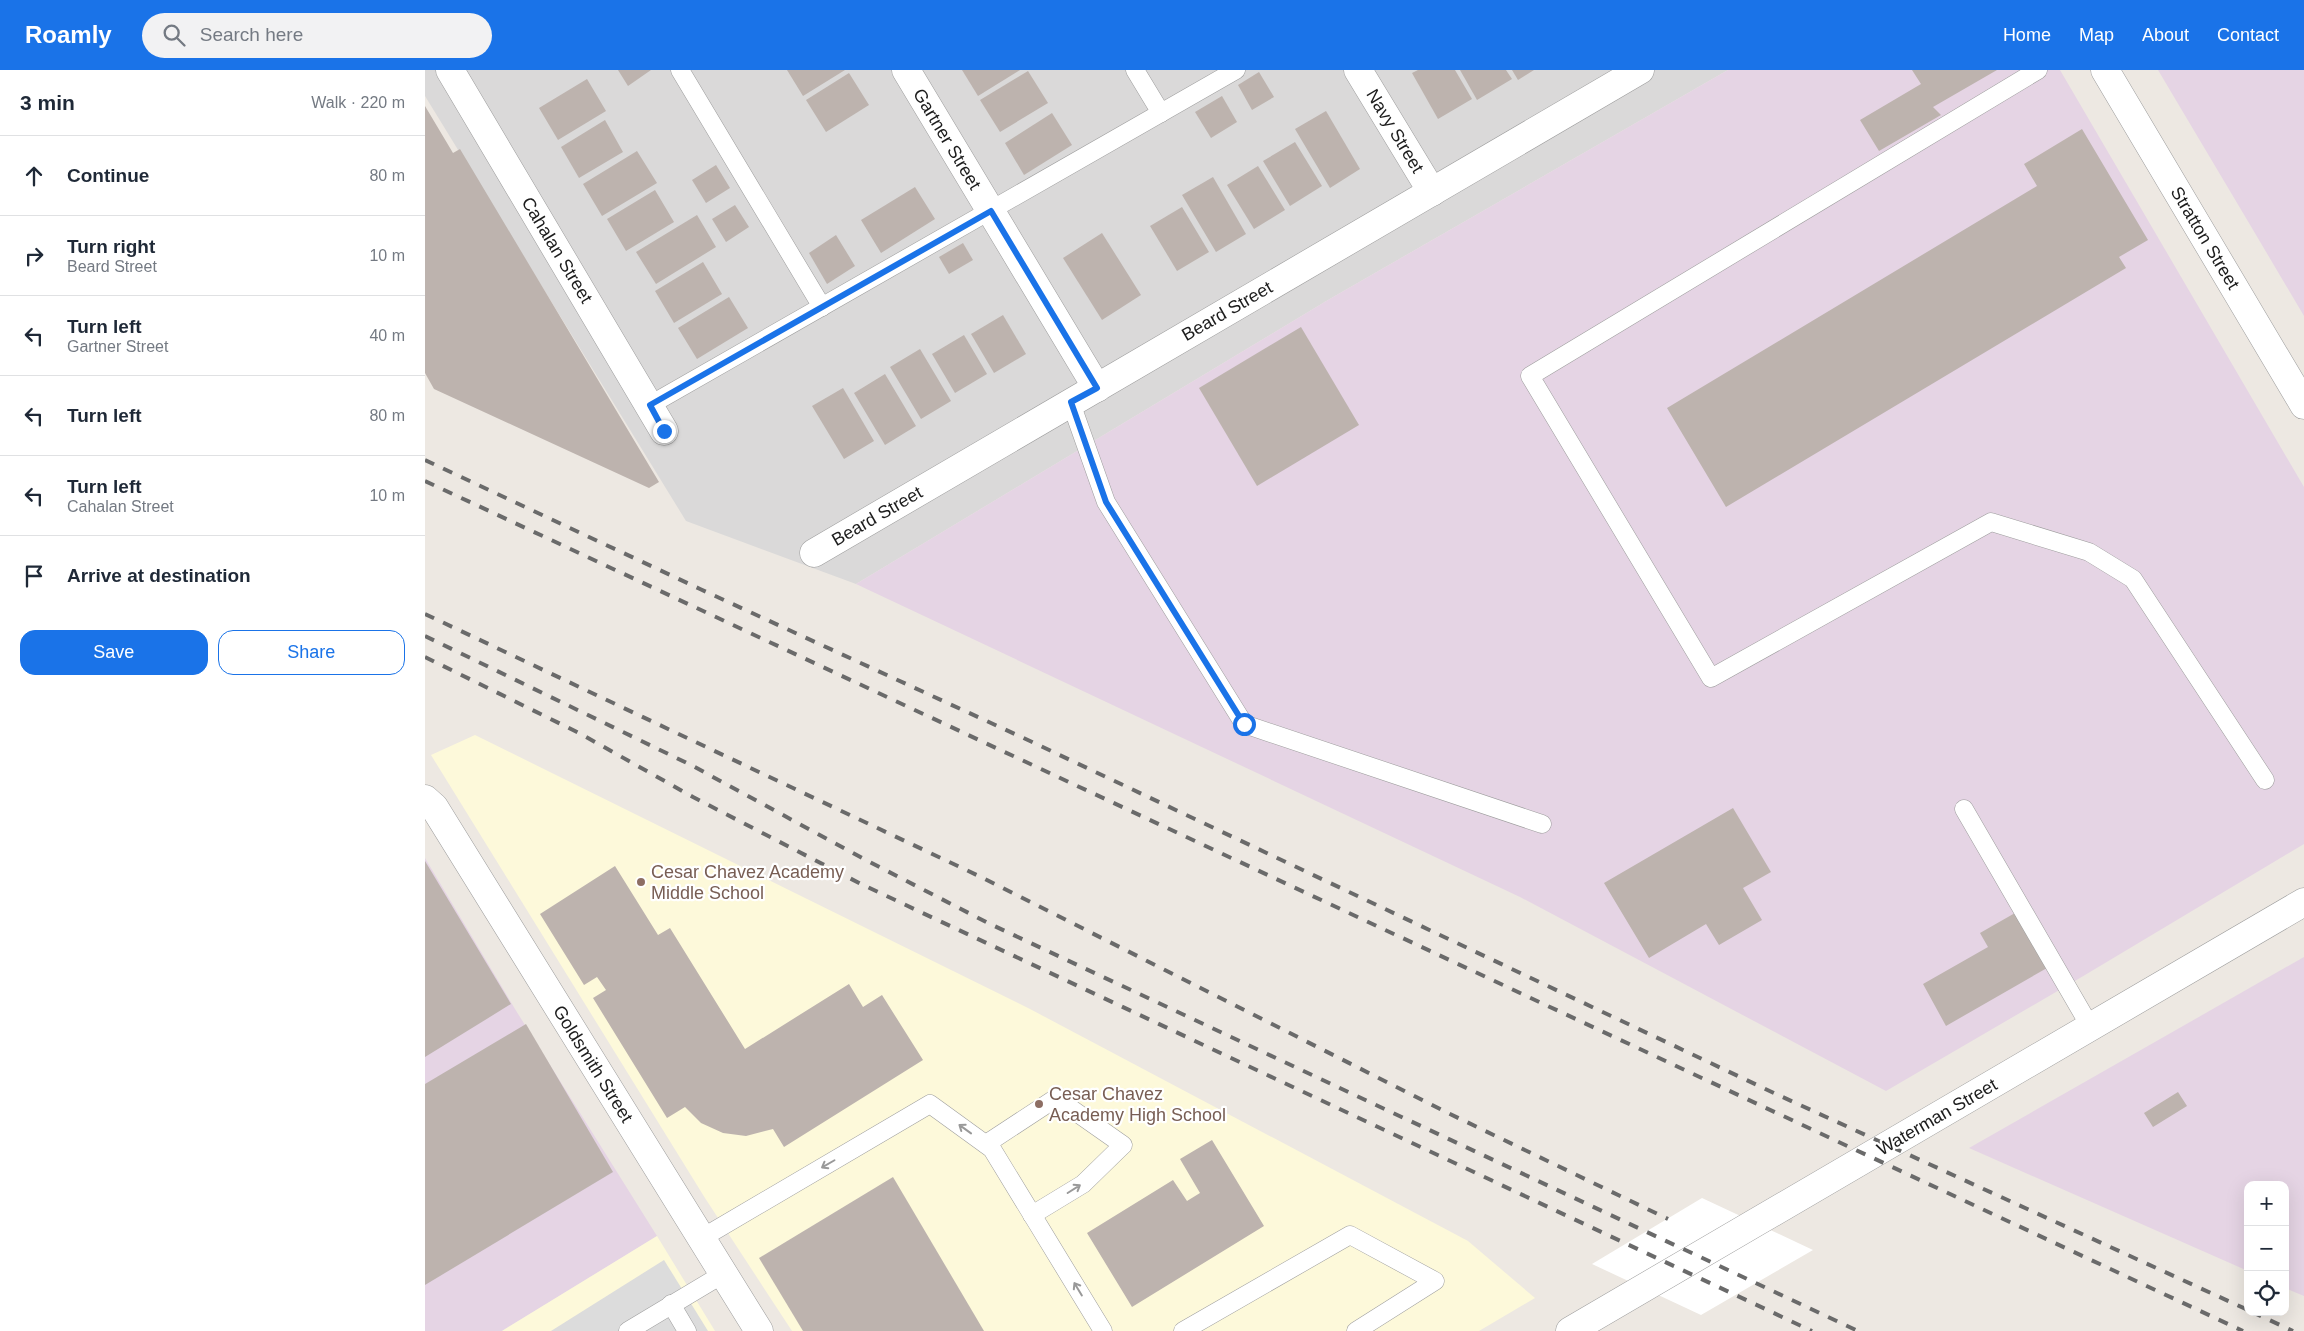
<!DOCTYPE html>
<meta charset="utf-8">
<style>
:root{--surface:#fff;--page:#f2f2f3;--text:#1f2937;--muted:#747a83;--line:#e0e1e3;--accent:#1a73e8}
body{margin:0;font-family:Helvetica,sans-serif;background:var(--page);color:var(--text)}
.controls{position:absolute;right:15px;bottom:15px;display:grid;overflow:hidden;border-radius:10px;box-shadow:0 5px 20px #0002}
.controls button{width:45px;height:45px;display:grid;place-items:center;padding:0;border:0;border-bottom:1px solid var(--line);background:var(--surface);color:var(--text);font:25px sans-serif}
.stop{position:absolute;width:15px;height:15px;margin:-11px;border:4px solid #1a73e8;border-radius:50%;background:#fff}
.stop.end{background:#1a73e8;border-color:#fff;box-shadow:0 1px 5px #0008}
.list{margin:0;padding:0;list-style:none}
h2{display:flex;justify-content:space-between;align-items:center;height:65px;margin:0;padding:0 20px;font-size:21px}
h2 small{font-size:16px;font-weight:400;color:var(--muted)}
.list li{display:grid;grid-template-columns:32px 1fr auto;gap:15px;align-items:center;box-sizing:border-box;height:80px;padding:0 20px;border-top:1px solid var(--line)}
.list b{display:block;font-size:19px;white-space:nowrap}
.list p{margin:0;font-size:16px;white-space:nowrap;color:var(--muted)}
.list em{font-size:16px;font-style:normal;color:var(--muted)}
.actions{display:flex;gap:10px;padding:15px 20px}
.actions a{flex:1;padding:11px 0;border:1px solid var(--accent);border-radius:15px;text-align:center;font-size:18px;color:var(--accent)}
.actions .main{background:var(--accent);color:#fff}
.icon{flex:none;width:28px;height:28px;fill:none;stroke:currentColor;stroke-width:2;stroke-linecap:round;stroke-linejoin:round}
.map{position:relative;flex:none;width:1879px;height:1261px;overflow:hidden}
header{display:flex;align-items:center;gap:30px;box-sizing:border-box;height:70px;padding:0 25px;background:var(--accent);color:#fff}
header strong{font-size:24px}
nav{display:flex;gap:28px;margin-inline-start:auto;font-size:18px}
.search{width:350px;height:45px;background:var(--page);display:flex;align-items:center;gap:12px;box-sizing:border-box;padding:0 18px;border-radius:28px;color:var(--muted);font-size:19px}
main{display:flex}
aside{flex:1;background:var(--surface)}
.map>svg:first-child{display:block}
.residential{fill:#dad9d9}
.industrial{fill:#e5d4e4}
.education{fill:#fdf9da}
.parking{fill:#dcdcdc}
.pier{fill:#fff}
.building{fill:#bdb3ae}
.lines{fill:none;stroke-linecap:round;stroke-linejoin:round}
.lane-casing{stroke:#9d9d9d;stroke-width:19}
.street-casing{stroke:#9d9d9d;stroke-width:29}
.lane{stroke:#fff;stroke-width:18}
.street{stroke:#fff;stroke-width:28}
.rail{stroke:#6a6a6a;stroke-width:4;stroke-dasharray:10 10;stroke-linecap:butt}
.oneway{stroke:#999}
.route{stroke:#1a73e8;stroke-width:6}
.education-dot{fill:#8d6e63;stroke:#fff;stroke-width:2}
.labels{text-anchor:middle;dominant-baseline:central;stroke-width:4.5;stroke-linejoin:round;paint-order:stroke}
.street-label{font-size:18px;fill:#1c1c1c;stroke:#fff}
.education-label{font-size:18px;fill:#785e54;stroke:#fff;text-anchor:start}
</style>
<header>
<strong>Roamly</strong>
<div class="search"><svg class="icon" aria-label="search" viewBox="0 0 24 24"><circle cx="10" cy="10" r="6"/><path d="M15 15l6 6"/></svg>Search here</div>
<nav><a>Home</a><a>Map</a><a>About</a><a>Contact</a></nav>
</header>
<main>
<aside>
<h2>3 min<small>Walk · 220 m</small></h2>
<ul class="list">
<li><svg class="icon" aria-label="ahead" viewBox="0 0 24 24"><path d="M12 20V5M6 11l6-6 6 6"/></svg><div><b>Continue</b></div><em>80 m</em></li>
<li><svg class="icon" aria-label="right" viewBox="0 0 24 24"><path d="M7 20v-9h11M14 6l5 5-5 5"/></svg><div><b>Turn right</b><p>Beard Street</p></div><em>10 m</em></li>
<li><svg class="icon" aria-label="left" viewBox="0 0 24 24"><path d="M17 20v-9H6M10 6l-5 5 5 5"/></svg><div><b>Turn left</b><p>Gartner Street</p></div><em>40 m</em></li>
<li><svg class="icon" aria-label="left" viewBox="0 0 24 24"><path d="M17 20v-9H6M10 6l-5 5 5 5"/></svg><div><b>Turn left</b></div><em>80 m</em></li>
<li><svg class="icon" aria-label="left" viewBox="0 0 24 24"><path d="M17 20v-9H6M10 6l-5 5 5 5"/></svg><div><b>Turn left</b><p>Cahalan Street</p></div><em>10 m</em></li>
<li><svg class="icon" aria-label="arrive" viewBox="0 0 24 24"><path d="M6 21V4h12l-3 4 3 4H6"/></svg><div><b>Arrive at destination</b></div></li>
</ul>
<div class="actions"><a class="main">Save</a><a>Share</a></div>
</aside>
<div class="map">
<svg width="1879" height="1261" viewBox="0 0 1879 1261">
<rect width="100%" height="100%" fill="#ede8e2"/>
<polygon class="residential" points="0,0 1303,0 903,230 431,514 261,451 0,26"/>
<g class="industrial">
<polygon points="1303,0 1635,0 1879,417 1879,774 1660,905 1461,1021 1095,827 431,514 903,230"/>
<polygon points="1733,0 1879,0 1879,246 1821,148"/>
<polygon points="0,788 90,939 232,1166 77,1261 0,1261"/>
<polygon points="1879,887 1879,1226 1860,1218 1860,1115 1823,1115 1823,1201 1544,1078"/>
</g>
<g class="education">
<polygon points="50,665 605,939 1043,1171 1110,1228 1054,1261 367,1261 280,1128 6,685"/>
<polygon points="232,1166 290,1261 77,1261"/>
</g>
<polygon class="parking" points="239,1190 283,1261 126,1261"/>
<polygon class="pier" points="1277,1128 1388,1180 1276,1245 1167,1194"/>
<g class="building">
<polygon points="193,0 226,0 203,16"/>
<polygon points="362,0 420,0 378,26"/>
<polygon points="537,0 595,0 553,26"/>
<polygon points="993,0 1030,0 1047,29 1013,49 987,3"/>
<polygon points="1035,0 1081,0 1087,9 1052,30"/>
<polygon points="1087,0 1109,0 1093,10"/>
<polygon points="1487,0 1572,0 1508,37 1516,45 1454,81 1435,50 1496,14"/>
<polygon points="603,1 623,33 575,62 555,30"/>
<polygon points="834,2 849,27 827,40 813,15"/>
<polygon points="424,3 444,35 401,62 381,30"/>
<polygon points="162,9 181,41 133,70 114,38"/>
<polygon points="797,26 812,52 786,68 770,42"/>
<polygon points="0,36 28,83 35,79 234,412 224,418 9,319 0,303"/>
<polygon points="901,41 935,99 905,118 870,59"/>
<polygon points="627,43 647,75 599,105 580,73"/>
<polygon points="180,50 198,82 154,108 136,77"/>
<polygon points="1657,59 1723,170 1694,187 1701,198 1301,437 1242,338 1612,116 1599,94"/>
<polygon points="870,72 897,116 865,136 838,91"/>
<polygon points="212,81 232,113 177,146 158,114"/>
<polygon points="291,95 305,118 281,133 267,110"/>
<polygon points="833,96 860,140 829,159 802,115"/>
<polygon points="788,107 821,164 791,182 757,125"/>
<polygon points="490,117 510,149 456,183 436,150"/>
<polygon points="230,120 249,152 201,181 182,149"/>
<polygon points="310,135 324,157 301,172 287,149"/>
<polygon points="757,137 784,182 752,201 725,156"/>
<polygon points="272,145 291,177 231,214 211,182"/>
<polygon points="677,163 716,225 677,250 638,188"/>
<polygon points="411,165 430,196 402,214 384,183"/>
<polygon points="538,173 548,190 524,204 514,187"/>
<polygon points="278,192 297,224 249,253 230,221"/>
<polygon points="304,227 323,258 272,289 253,258"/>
<polygon points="578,245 601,284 569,303 546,264"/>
<polygon points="876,257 934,355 832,416 774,318"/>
<polygon points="539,265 562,304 530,323 507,284"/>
<polygon points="495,279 526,331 496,349 465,297"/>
<polygon points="460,304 491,356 460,375 429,323"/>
<polygon points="418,318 449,371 419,389 387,336"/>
<polygon points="1308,738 1346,802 1318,818 1337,850 1294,875 1281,854 1224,888 1179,813"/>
<polygon points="0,791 86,934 0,987"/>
<polygon points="190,796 233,865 245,858 320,979 424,914 438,937 457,925 498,990 359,1077 348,1059 321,1066 298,1063 276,1053 260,1037 242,1048 168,928 181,920 172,907 159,915 115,844"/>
<polygon points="1590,843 1622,898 1521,956 1498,914 1563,877 1555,863"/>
<polygon points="101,954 188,1102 0,1215 0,1014"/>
<polygon points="1753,1022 1762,1036 1728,1057 1719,1043"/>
<polygon points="787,1070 839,1156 707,1237 662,1163 748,1110 762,1131 775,1123 755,1089"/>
<polygon points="468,1107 559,1261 378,1261 334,1188"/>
</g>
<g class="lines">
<defs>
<g id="lane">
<polyline points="255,0 397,237"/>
<polyline points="710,0 736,43"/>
<polyline points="1613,0 1105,306 1286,608 1566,452 1664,482 1708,509 1840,710"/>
<polyline points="646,333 681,432 819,654 1117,754"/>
<polyline points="225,335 811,0"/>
<polyline points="1539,739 1666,958"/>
<polyline points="561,1074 631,1028 698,1075 658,1114 607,1145"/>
<polyline points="277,1168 505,1034 567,1079 678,1261"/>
<polyline points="246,1234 262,1261"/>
<polyline points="203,1261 298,1204"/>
<polyline points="758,1261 925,1165 1010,1211 931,1261"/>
</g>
<g id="street">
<polyline points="25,0 239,361"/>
<polyline points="481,0 672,318"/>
<polyline points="933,0 1007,122"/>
<polyline points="1680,0 1879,335"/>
<polyline points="389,483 1215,0"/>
<polyline points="0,729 9,737 334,1261"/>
<polyline points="1145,1261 1879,832"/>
</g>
</defs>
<use href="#lane" class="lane-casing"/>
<use href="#street" class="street-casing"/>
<use href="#lane" class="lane"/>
<use href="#street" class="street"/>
<g class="rail">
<polyline points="0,390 275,519 605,671 1351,1024 1823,1240"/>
<polyline points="0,411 1818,1261"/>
<polyline points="0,544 556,807 1023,1043 1243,1149"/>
<polyline points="0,566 266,695 437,788 563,853 1433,1261"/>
<polyline points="0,587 154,663 268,727 436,814 1387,1261"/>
<polyline points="1827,1242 1868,1261"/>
</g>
</g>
<defs><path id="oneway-shaft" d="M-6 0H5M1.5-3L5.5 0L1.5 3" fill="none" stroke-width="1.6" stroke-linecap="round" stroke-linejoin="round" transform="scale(1.25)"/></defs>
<g class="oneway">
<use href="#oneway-shaft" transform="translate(540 1059) rotate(-144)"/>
<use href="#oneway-shaft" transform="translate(403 1094) rotate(150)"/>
<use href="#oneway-shaft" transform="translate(649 1119) rotate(-32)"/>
<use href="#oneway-shaft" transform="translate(653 1219) rotate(-121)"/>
</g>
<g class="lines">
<polyline class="route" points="239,361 225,335 566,141 672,318 646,332 681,432 819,654"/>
</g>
<g class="education-dot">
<circle cx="216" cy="812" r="5"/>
<circle cx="614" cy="1034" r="5"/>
</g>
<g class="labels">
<g class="street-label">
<text transform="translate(970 61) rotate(59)">Navy Street</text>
<text transform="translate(522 69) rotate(59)">Gartner Street</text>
<text transform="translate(1780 168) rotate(59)">Stratton Street</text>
<text transform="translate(132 180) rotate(59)">Cahalan Street</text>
<text transform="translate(802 241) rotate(-30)">Beard Street</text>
<text transform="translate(452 446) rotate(-30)">Beard Street</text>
<text transform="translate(168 994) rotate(58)">Goldsmith Street</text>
<text transform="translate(1512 1047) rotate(-30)">Waterman Street</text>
</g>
<g class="education-label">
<text x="226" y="802">Cesar Chavez Academy<tspan x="226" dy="21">Middle School</tspan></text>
<text x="624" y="1024">Cesar Chavez<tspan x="624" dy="21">Academy High School</tspan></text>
</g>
</g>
</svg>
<div class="controls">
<button>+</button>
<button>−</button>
<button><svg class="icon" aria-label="locate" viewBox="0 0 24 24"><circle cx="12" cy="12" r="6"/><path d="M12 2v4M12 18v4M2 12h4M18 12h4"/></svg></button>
</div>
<div class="stop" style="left:819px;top:654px"></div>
<div class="stop end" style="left:239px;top:361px"></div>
</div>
</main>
